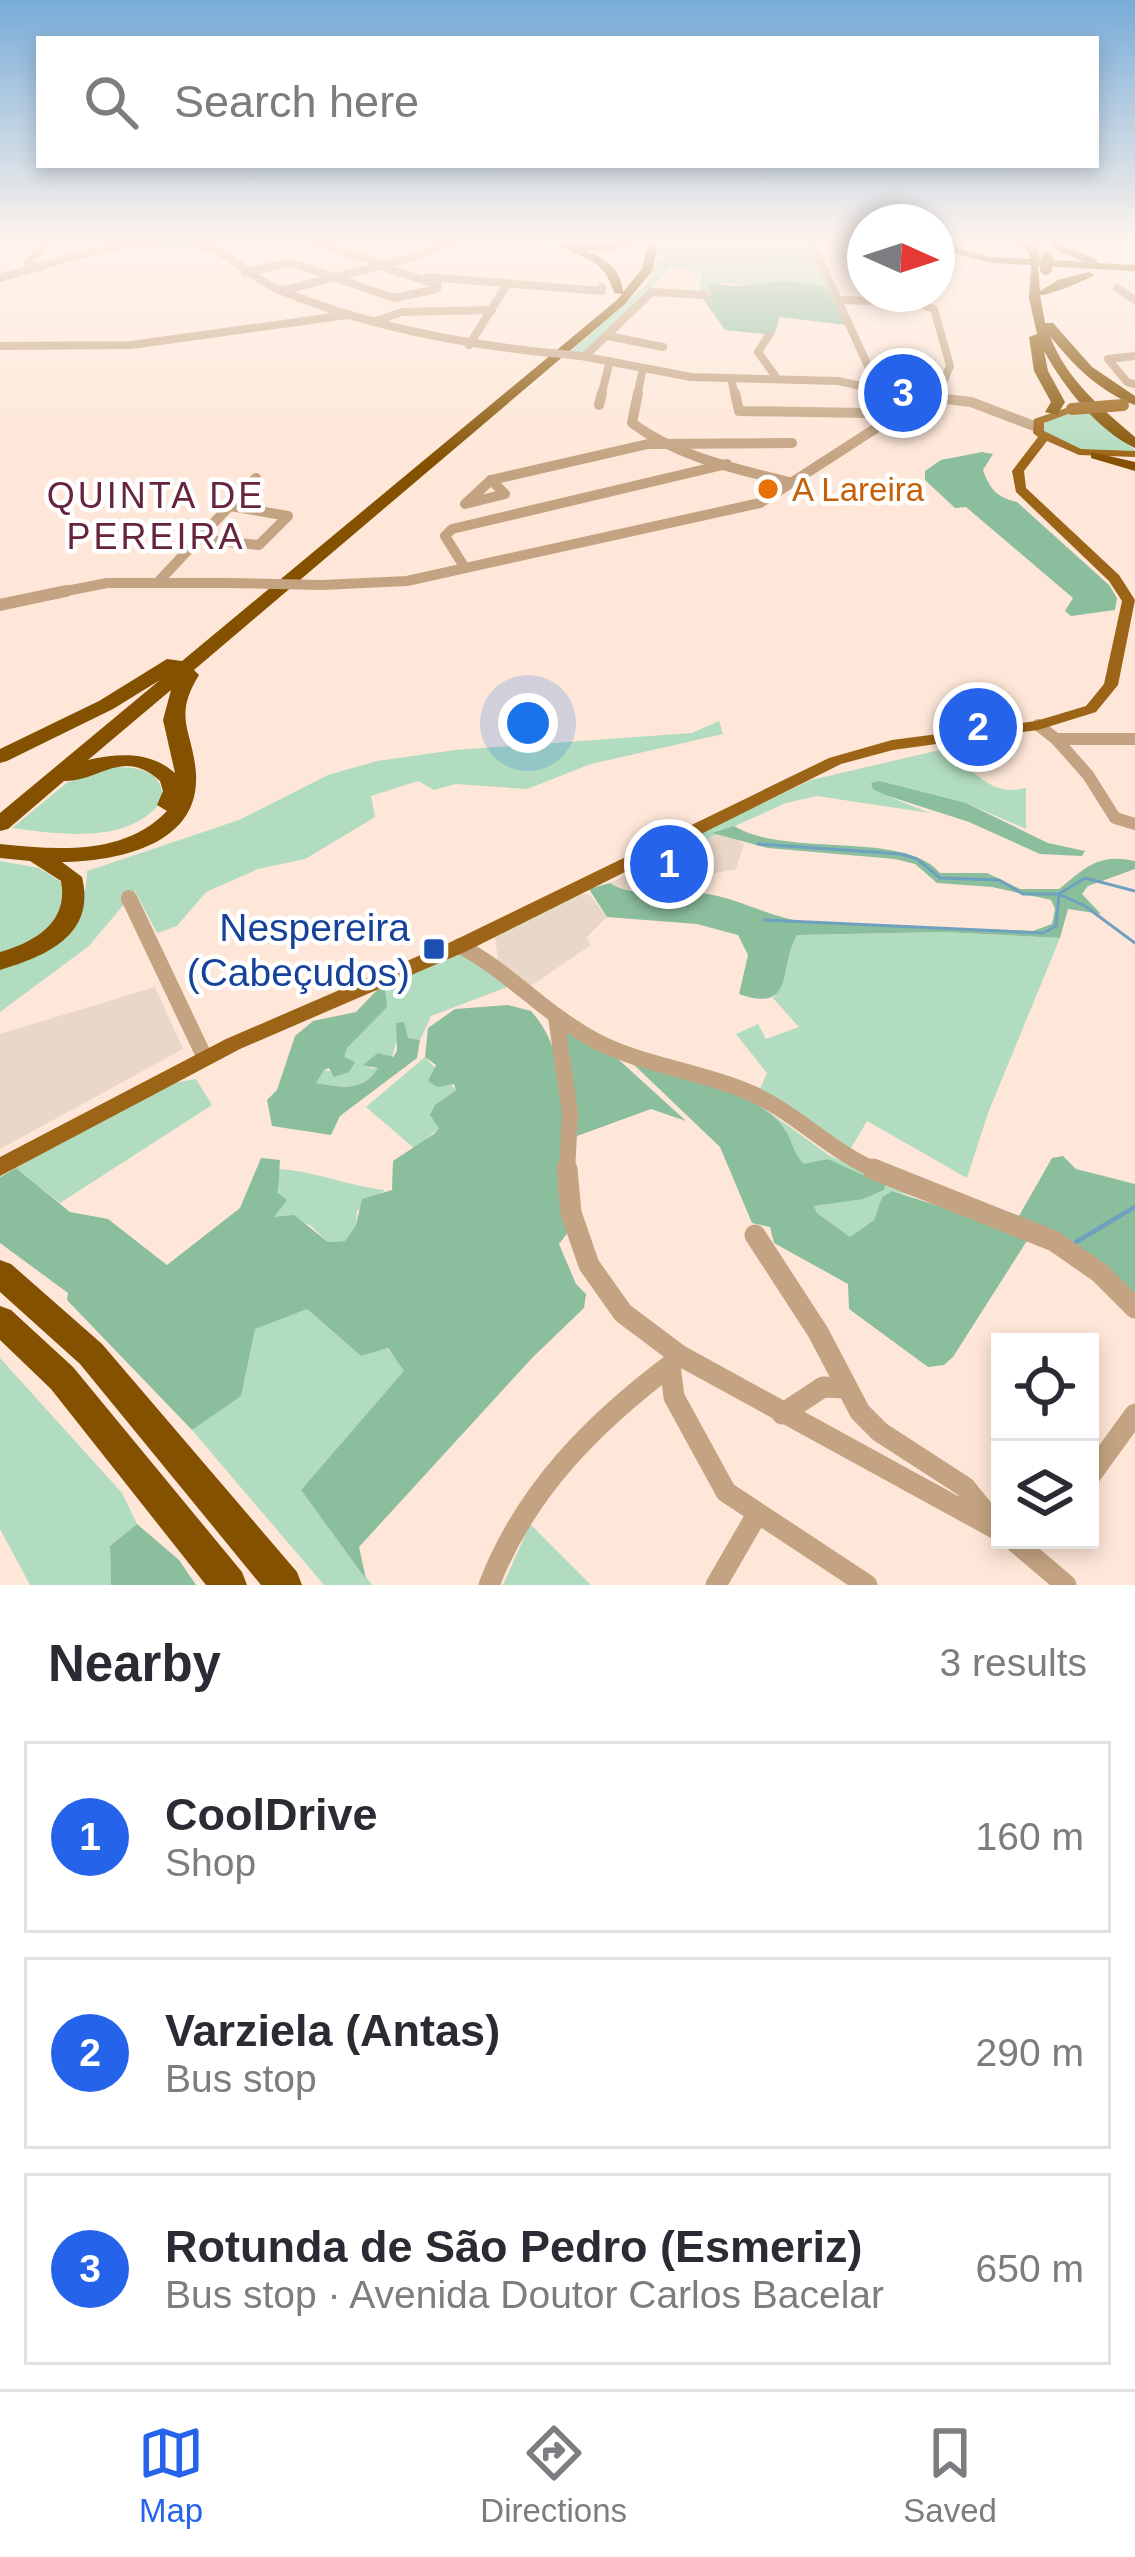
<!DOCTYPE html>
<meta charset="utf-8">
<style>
:root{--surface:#fff;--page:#f7f7f7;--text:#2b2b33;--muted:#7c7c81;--line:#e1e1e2;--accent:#2563eb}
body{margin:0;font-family:Helvetica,sans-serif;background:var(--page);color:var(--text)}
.controls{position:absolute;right:36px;bottom:36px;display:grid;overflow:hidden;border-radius:0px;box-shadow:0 6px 18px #0003}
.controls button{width:108px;height:108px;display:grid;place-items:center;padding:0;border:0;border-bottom:3px solid var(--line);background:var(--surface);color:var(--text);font:60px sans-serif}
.compass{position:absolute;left:847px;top:204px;width:108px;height:108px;border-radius:50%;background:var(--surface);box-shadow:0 6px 18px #0003;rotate:93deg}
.you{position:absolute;left:528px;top:723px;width:42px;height:42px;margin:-30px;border:9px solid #fff;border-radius:50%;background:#1a73e8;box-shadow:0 0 0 18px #1a73e833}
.badge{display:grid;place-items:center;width:78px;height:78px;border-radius:50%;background:var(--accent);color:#fff;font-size:39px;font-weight:700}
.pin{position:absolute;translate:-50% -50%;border:6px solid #fff;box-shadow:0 3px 12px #0006}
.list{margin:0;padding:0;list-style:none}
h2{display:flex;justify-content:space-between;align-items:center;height:156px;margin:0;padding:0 48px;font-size:51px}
h2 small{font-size:39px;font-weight:400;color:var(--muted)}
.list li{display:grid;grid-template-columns:78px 1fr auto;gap:36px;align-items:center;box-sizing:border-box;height:192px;margin:0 24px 24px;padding:0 24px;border:3px solid var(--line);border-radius:0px}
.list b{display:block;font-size:45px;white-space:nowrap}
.list p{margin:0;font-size:39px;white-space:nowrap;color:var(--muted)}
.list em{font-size:39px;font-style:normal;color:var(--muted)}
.icon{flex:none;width:66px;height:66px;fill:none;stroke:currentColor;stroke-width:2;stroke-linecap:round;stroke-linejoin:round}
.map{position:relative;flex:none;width:1135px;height:1585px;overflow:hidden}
.search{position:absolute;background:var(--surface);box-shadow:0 6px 18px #0003;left:36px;right:36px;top:36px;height:132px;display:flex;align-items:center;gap:30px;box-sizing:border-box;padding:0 42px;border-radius:0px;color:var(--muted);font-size:45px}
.sheet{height:804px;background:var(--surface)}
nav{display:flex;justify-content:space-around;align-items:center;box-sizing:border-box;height:168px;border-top:3px solid var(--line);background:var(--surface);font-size:33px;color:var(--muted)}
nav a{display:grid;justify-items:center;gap:6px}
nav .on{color:var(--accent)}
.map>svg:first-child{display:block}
.commercial{fill:#e9d7c7}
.green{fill:#b1dcbf}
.forest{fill:#8bbe9d}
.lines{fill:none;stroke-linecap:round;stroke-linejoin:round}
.stream-far1{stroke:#6ea0c0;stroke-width:3}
.stream{stroke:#6ea0c0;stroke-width:4.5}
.minor-far4{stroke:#c3a381;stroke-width:8}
.minor-far3{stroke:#c3a381;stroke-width:10}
.minor-far2{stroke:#c3a381;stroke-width:12}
.minor-far1{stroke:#c3a381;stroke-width:16}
.minor{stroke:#c3a381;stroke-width:21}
.major{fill:#9c6416;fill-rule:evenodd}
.highway{fill:#845100;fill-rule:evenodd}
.minor-bridge-far1{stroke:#c3a381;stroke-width:8}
.minor-bridge{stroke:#c3a381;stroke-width:10}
.major-bridge{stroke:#9c6416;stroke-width:12}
.highway-bridge{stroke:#845100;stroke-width:12}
.food-dot{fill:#e8710a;stroke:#fff;stroke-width:4.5}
.transit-dot{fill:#1a4fb4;stroke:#fff;stroke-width:4.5}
.labels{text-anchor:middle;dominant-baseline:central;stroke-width:9;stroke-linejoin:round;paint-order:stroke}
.far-food-label{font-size:33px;fill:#c56008;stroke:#fff;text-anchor:start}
.far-neighbourhood-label{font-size:36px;letter-spacing:3px;fill:#67243f;stroke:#fff}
.transit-label{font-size:39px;fill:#164399;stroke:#fff;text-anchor:end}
</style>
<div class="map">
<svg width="1135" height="1585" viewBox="0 0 1135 1585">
<rect width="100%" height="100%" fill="#fee7d8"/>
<g class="commercial">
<polygon points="712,833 729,835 744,844 736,869 621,891 610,883"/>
<polygon points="576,894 589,894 607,917 586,938 591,945 529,987 498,961 495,936"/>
<polygon points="155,987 183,1049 0,1149 0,1034"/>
</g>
<g class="green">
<polygon points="668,239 805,239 827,287 718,283 708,294 698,293 702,274 669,267 642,302 585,354 570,352 646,285"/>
<polygon points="1091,412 1135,450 1135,452 1080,450 1045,432 1042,426 1058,414"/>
<path d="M719,721l4,13 -132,30 -64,25 -71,-5 -22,6 -16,-9 -47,15 4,21 -70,42 -47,10 -52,23 -29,34 -20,7 -22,-42 -46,55 -89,66v-48c42,-27 87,-38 87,-93l152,-51 89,-45 49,-14 78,-11 237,-17z"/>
<path d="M944,749c29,17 43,49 82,39v41l-60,-26 -81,-8 45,18 -113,-17 -31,7 -151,68 -2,-6 178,-85z"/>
<path d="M113,767c25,0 50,3 50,32 -33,47 -102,35 -151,29l56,-46z"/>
<polygon points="0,861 39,868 64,884 64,910 38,940 0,955"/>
<path d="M944,932l116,6 -72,175 -21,65 -100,-57 -19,32 -88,-64 7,-16 -31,-39 22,-10 8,15 33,-12 -26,-29c17,-19 12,-42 24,-63z"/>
<path d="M460,954l17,4 30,29 -76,29 -11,24 -23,-1 -5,18h-9l-14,12 10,-2c-16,26 -38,20 -63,16l7,-13 11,2 13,-24 40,-42 -7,-19z"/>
<polygon points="425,1057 456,1090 442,1100 439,1128 415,1149 366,1107"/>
<path d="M196,1079l16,26 -152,98 -44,-35c55,-32 116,-81 180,-89z"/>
<polygon points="755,1102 830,1156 926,1199 892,1191 882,1197 874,1220 850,1237 817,1213 814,1206 835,1202 856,1172 828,1159 804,1165 795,1156 785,1128"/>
<path d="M278,1169c37,2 70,17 107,21l-28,21 -1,14 -11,16 -17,1 -18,-17 -37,-7 6,-10z"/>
<polygon points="307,1309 361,1356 387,1348 405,1371 301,1490 372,1585 324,1585 192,1430 241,1395 254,1329"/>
<polygon points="0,1358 122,1493 137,1524 110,1546 111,1585 30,1585 0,1529"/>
<polygon points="530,1524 591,1585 503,1585"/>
</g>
<g class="forest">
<polygon points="786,281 827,287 846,325 780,317 774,335 725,330 701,296 710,296 708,283 734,286"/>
<path d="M982,452l11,2 -10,16c7,19 13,27 34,32l92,83 8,13 -2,12 -44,6 -6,-5 8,-13 -107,-91 -11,1 -30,-28v-9l16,-11z"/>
<polygon points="879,781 966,803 1048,843 1085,851 1082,856 1040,854 969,822 885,795 873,789 871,783"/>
<path d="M734,826c52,32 171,4 206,47h47l33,16h39c28,-23 40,-36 76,-28v8l-47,17 -6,8 19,20 -33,-5 -8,29 -116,-6 -147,3c-19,33 -1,79 -58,59l9,-39 -10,-20 -41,-11 -90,-7 -18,-28 21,-6c20,15 64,7 92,10 37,5 64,23 101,29l230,9 19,-7 3,-15 -4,-9 -59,-13 -55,-4 -22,-19 -20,-5 -127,-11 -56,-15z"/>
<path d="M380,987l5,3 2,17 -40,41 -3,9 11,5 -6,10 -15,5 -5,-9 -5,2 -8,13c24,4 47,10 62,-15l-15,-3 15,-12 15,4 4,-6 -1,-28 8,-1 4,16 12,2 -3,18 -77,58 -9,19 -59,-9 -5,-26 10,-10 18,-54 18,-15 43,-9z"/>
<path d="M508,1005l23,6c42,47 32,116 28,174 -2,14 7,32 10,46l-10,13 17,40 10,10 -2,14 -52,50 -173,189 7,32 -65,-89 103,-119 -16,-23 -27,8 -54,-47 -52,20 -14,67 -49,34 -125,-130 1,-7 -68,-50v-66l16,-9 54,44 38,7 59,46 73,-57 21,-50 19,2 -2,33 9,7 -13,17 20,-2 34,27 17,-1 11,-16 6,-26 30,-9 1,-29 41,-27 5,-6 -9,-13 5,-10 21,-15 -2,-6 -17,3 -9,-6 8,-16 -11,-8 3,-29 27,-19z"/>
<polygon points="570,1031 619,1060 686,1121 651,1109 577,1136 561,1035"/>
<path d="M630,1061c49,14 114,24 151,63 11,12 11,29 23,40l24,-5 57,26 -1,5 -21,9 -49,7 3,7 33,24 24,-17 8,-23 10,-6 138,45 -77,121 -9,8 -16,2 -79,-58 -1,-25 -74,-41 -4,-16 -18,-4 -32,-76z"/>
<polygon points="1063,1156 1076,1169 1135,1184 1135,1298 1062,1237 1019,1216 1052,1158"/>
<polygon points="137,1524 179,1560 196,1585 111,1585 110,1546"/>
</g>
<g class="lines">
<g class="stream-far1">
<polyline points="758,844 901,854 917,859 940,878 999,880 1023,894 1059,894 1085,878 1135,891"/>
<polyline points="765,920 1043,933 1056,926 1059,894 1085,906 1135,943"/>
</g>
<polyline class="stream" points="1076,1242 1135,1207"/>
<g class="minor-far4">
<polyline points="306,239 375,262"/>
<polyline points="810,239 879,390"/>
<polyline points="39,268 28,263 49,239"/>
<polyline points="245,273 290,262 394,298 437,289 438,285 374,264"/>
<polyline points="428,277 602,291 602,287"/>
<path d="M0,278c60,-17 124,-41 188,-35 39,3 54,30 87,45 81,35 170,53 257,63"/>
<polyline points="1117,288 1135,300"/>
<polyline points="281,291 414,257 457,239"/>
<polyline points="838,300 916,302 934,309 950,366 940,390"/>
<polyline points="373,322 402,312 492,310"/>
<polyline points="769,335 758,352 776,377"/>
<polyline points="608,336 663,347"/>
<polyline points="469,345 508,283"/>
<polyline points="0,346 131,345 347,315"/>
<polyline points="581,356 691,377 838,381 909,396"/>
<polyline points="585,356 652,292 705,295"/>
<polyline points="1135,356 1108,359 1127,382 1135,384"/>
<polyline points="731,378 735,396"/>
<polyline points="601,396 610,361"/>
<polyline points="637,396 643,368"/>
</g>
<g class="minor-far3">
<path d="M638,393l-6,30c49,36 107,46 164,61"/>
<polyline points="735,393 739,411 866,413 891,421"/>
<polyline points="895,393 971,402 1037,427"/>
<polyline points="599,405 602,393"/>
<polygon points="491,480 505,494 465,504"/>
<polyline points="491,480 648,444 792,443"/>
<polyline points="198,539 259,545 288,516 230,506"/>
<polyline points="465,568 445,536 452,529 727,464"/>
<polyline points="160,580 256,478"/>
<polyline points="322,585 407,581 760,503 918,401"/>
<polyline points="51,594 107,583 227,583"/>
</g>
<g class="minor-far2">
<polyline points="0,605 66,591"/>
<polyline points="1038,725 1056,739 1135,739"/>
<polyline points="1056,739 1088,775 1115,818 1135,824"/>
</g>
<g class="minor-far1">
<polyline points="129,898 205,1058"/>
<path d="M460,946c50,26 83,67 136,95 46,24 102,30 150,50 48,19 85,62 134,81"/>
<polyline points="556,1017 570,1113 567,1172"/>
</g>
<g class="minor">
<polyline points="567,1169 571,1213 589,1265 623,1313 679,1355 1000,1531"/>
<polyline points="873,1169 1054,1241 1100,1273 1135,1308"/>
<polyline points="755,1235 818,1332 860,1412 880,1432 965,1487 999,1529"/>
<polyline points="670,1366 674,1397 726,1492 867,1585"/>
<polyline points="782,1414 823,1387 845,1388"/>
<polyline points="1090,1476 1135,1414"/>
<polyline points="1013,1540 1066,1585"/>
<path d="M489,1585c36,-93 103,-161 183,-221"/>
<polyline points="716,1585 756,1516"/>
</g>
<polygon class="major" points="1072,406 1076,407 1076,411 1044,423 1044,431 1081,449 1135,451 1135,457 1079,455 1047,441 1024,471 1026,488 1119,575 1135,600 1118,685 1096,712 1038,730 893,750 841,764 467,951 240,1049 0,1176 0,1157 226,1039 453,941 829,758 892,740 1036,721 1086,706 1104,684 1122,601 1109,581 1016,492 1012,471 1038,437 1033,433 1034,419"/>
<g class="highway">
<path d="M550,239h13l12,6 67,-6 -32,12 -25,-1c20,9 36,18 38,42l19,-23 6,-30h10l-5,31 -28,34 -431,366 5,5c-27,44 -6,55 -3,99 4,72 -80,87 -134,88l20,15c14,58 -35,79 -82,93v-18c35,-10 69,-30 61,-71l-31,-20 -30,-3v-14c57,6 124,12 167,-33l-10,-6 6,-14 -3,-10c-38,-34 -60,1 -96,0l-56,48 -8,2v-18l160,-133 -47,29 -106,52 -7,2v-14l99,-48 68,-42 15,2 435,-361 5,-6 -8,-1c-10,-38 -36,-33 -64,-54zM171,690l-8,30 12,53c-25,-22 -56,-20 -87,-13z"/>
<path d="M943,239h10l4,9 34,9 40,2 -6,-12 -12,-8c14,0 27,5 26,20l46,3 -28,-11 -7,-12h10l5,8 32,12v4l38,2v6l-97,-5 2,25 18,-11 31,-8 6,3c-10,5 -46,21 -55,20l5,28h8l39,44 43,29v9c-35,-13 -62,-40 -85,-69 16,43 51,72 85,101v11c-38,-18 -71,-61 -91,-97l4,20 17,31 -8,13 -12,-3 6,-10 -17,-31 -5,-34 8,-3 -8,-36 2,-33 -40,-2 -43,-11z"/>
<polygon points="1091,452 1135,462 1135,471 1091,458"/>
<polygon points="0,1260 11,1264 102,1344 297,1572 302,1585 261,1585 80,1364 0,1292"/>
<polygon points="0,1306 11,1310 73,1367 242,1572 247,1585 206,1585 51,1389 0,1340"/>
</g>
<polyline class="minor-bridge-far1" points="532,351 581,356"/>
<polyline class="minor-bridge" points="227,583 322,585"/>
<polyline class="major-bridge" points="1072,409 1123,405"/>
<polyline class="highway-bridge" points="1046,269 1047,258"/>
</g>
<linearGradient id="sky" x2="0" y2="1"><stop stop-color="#77acd8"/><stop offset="0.52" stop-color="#fff4ed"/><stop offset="1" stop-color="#fff4ed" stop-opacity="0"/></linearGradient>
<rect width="1135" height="461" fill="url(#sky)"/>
<circle class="food-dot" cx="768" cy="489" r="12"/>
<rect class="transit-dot" x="422" y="937" width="24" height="24" rx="6"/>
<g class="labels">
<g class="far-food-label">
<text x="792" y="489">A Lareira</text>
</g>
<g class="far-neighbourhood-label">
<text x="156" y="495">QUINTA DE<tspan x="156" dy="41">PEREIRA</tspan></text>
</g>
<g class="transit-label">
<text x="410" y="927">Nespereira<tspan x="410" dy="45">(Cabeçudos)</tspan></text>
</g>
</g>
</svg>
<div class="controls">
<button><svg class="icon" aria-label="locate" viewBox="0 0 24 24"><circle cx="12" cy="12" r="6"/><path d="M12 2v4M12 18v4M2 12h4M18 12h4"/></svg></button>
<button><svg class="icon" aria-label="layers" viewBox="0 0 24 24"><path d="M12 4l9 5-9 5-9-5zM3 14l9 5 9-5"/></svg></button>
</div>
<svg class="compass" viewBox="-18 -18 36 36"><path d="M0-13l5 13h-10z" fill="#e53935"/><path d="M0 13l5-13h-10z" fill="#7c7c81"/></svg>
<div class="you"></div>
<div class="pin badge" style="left:669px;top:864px">1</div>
<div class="pin badge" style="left:978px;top:727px">2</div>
<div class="pin badge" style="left:903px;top:393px">3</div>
<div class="search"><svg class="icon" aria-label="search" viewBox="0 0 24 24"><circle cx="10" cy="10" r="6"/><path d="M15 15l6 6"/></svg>Search here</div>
</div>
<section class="sheet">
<h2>Nearby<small>3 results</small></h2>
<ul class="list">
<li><span class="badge">1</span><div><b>CoolDrive</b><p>Shop</p></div><em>160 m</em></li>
<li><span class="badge">2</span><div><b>Varziela (Antas)</b><p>Bus stop</p></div><em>290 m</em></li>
<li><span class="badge">3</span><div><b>Rotunda de São Pedro (Esmeriz)</b><p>Bus stop · Avenida Doutor Carlos Bacelar</p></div><em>650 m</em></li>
</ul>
</section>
<nav>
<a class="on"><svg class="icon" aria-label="map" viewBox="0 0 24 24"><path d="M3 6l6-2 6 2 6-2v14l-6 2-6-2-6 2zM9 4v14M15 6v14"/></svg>Map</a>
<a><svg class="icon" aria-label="directions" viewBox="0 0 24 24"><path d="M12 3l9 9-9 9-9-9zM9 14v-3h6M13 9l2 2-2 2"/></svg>Directions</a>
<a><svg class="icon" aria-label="saved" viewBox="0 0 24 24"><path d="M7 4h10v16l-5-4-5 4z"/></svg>Saved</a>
</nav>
